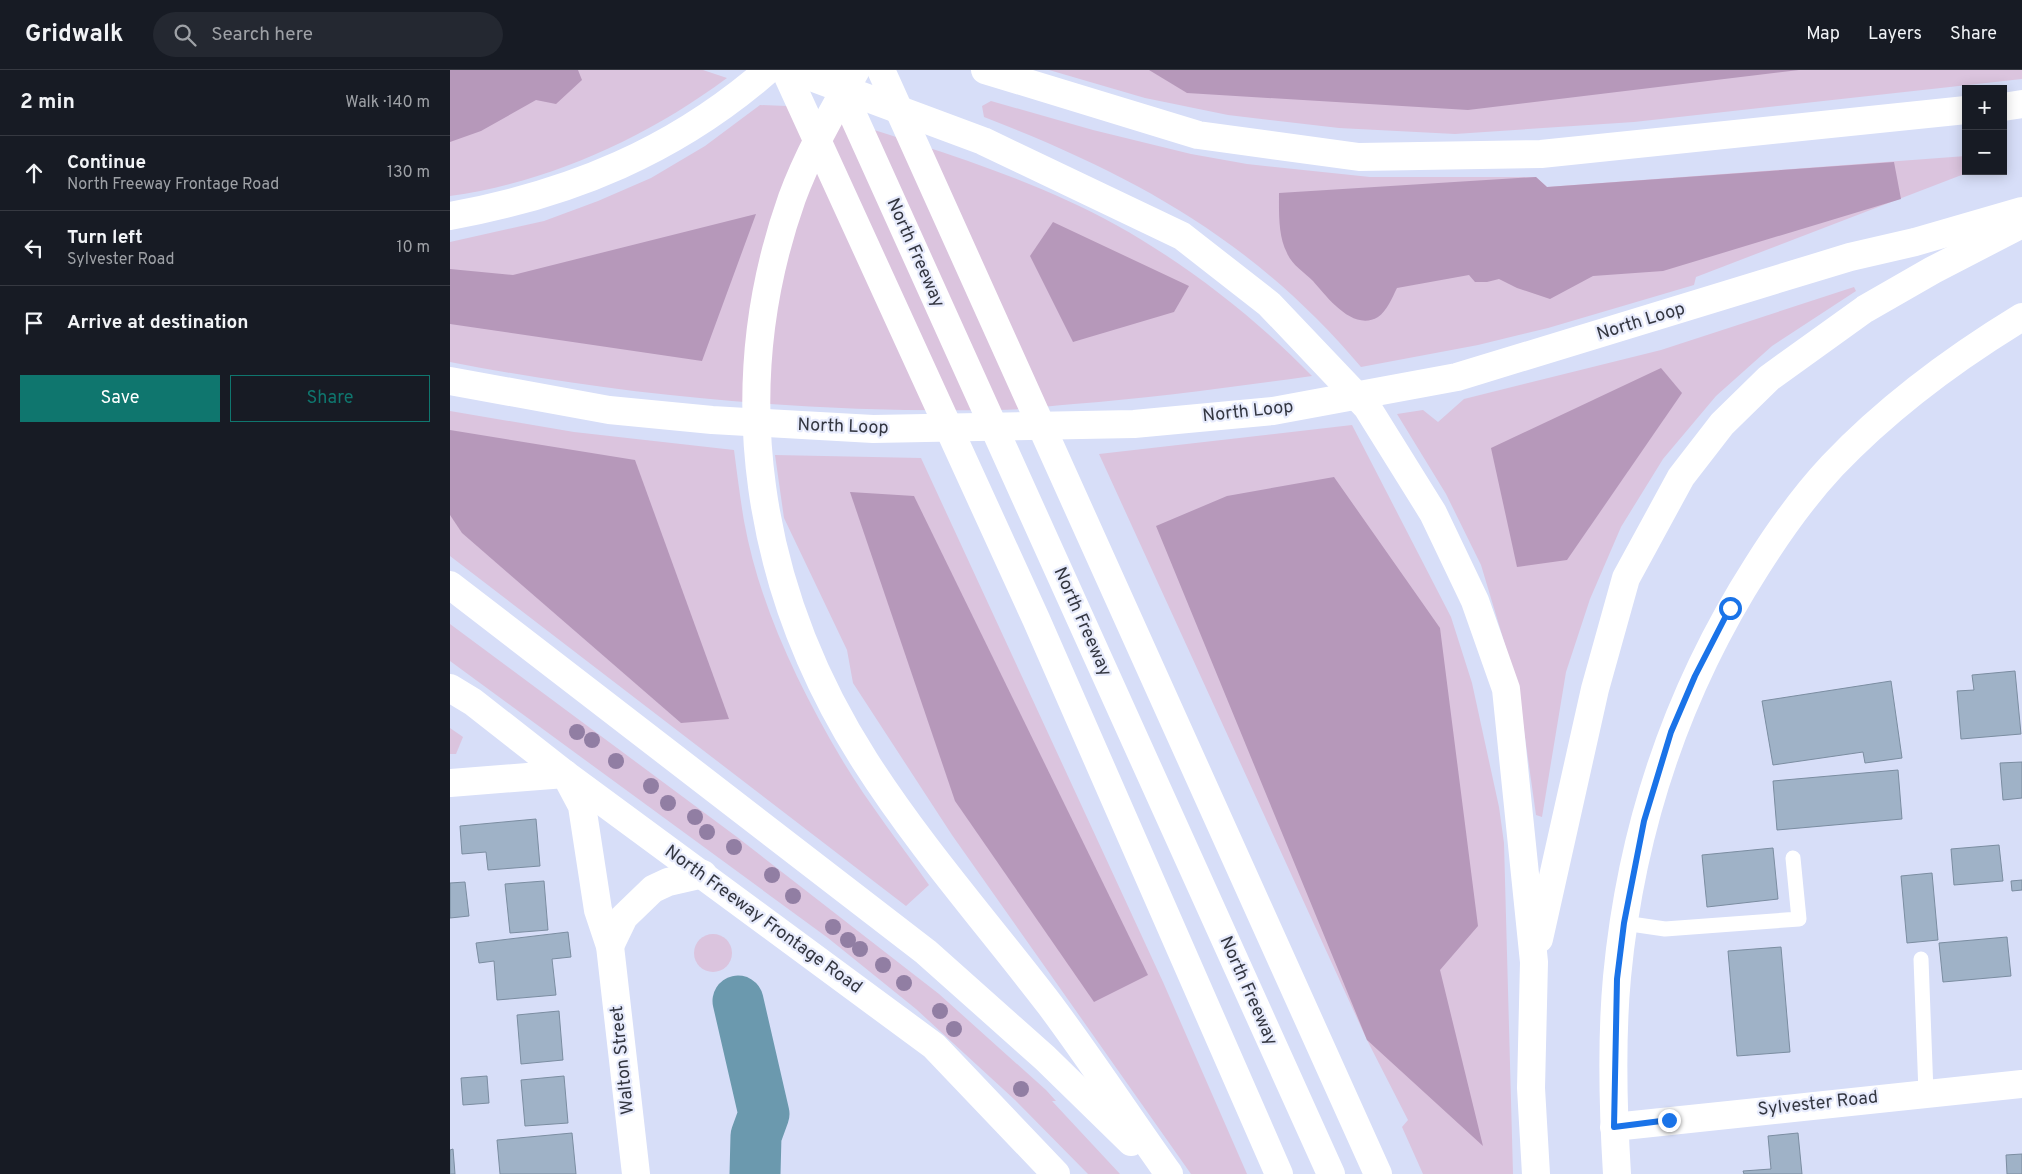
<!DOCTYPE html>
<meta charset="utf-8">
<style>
:root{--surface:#171b24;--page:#242831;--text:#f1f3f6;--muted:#9ea1a6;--line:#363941;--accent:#0f766e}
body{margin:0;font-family:Overpass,sans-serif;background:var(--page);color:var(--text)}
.controls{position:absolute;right:15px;top:15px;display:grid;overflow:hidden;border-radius:0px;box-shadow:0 2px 12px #0003}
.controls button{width:45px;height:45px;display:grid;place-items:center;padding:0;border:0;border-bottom:1px solid var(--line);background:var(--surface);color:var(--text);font:25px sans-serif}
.stop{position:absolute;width:15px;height:15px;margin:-11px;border:4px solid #1a73e8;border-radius:50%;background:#fff}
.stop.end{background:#1a73e8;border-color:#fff;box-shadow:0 1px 5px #0008}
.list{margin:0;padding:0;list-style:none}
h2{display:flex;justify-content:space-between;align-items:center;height:65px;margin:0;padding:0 20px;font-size:21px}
h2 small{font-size:16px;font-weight:400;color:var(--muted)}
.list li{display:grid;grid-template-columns:32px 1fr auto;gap:15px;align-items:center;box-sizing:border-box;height:75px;padding:0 20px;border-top:1px solid var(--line)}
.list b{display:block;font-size:19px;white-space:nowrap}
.list p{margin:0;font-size:16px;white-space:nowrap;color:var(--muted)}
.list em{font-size:16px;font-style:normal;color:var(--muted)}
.actions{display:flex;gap:10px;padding:15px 20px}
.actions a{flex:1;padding:11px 0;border:1px solid var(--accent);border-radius:0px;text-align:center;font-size:18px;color:var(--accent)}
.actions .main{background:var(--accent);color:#fff}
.icon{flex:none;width:28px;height:28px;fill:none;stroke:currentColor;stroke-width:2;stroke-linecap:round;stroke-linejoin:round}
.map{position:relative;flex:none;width:1572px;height:1104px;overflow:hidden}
header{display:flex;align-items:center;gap:30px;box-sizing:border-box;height:70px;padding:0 25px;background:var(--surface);border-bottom:1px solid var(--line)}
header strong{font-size:24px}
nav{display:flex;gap:28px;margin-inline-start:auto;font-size:18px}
.search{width:350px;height:45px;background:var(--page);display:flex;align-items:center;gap:12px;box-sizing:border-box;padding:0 18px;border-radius:28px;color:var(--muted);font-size:19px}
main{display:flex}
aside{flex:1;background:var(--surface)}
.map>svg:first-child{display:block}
.green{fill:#dbc4de}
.forest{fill:#b698ba}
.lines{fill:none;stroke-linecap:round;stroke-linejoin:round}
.river{stroke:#6b99ae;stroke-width:51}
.building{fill:#9fb2c7;stroke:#7b8da1}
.service{stroke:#fff;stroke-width:15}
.minor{stroke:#fff;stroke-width:28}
.secondary{stroke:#fff;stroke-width:28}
.motorway{stroke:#fff;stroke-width:28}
.tree{fill:#917ea3}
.route{stroke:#1a73e8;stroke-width:6}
.labels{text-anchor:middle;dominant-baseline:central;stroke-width:4.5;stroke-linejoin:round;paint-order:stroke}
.street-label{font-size:18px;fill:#333640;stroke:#e7ebfc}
</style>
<header>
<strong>Gridwalk</strong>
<div class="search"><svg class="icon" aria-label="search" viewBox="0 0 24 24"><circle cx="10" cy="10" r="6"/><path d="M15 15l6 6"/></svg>Search here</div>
<nav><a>Map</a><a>Layers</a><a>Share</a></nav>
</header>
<main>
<aside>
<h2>2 min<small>Walk · 140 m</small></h2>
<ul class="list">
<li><svg class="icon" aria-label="ahead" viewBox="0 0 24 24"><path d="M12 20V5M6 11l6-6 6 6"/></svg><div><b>Continue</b><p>North Freeway Frontage Road</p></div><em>130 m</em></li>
<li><svg class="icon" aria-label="left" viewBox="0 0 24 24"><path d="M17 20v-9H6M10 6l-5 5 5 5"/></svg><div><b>Turn left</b><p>Sylvester Road</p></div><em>10 m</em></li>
<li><svg class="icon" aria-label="arrive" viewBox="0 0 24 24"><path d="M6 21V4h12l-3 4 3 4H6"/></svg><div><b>Arrive at destination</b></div></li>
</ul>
<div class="actions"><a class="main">Save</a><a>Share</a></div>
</aside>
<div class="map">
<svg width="1572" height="1104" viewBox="0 0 1572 1104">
<rect width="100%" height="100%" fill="#d7def8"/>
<g class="green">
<path d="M0,0h253l24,8c-81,60 -177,104 -277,118z"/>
<polygon points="599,0 1572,0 1572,9 1184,52 1005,64 889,58 778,45 695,28"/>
<path d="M541,31l102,29 98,24 56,10 123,13h166l11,10 419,-31v15h6l-276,106 -2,8 -146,43 -70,17 -117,22c-107,-126 -224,-191 -377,-250l-2,-11z"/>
<path d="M310,35l27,1 29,5c98,33 209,63 300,114 72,40 138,92 196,151 -79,11 -158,22 -238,28 -26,2 -52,6 -78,6 -183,3 -366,-13 -546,-48v-120l94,-21 54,-20 53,-23 54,-32z"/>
<polygon points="1404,217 1406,221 1322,276 1266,326 1213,389 1171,457 1140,529 1116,602 1092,747 1086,745 1068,618 1031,495 996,424 947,344 973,340 988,352 1014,329 1211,280"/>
<path d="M0,341l124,21 160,18c3,23 6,47 10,71 15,83 54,164 97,237 26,44 59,85 88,127l-23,21 -456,-350z"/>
<polygon points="902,355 1001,547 1022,613 1049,737 1054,773 1063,1104 973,1104 952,1057 958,1050 917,970 649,384"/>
<polygon points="325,385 471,388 713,912 797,1104 741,1104 502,765 403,613 397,580 334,448"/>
<polygon points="0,554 287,767 489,924 596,1020 606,1031 602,1031 670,1104 638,1104 565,1030 466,939 378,868 0,591"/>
<polygon points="0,658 13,667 6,684 0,684"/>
<circle cx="263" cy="883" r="19"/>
</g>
<g class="forest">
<polygon points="0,0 128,0 132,10 106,34 86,30 31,61 0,72"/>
<polygon points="699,0 1349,0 1018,40 737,23"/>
<path d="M1444,92l7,37 -238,72 -70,5 -43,23 -33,-11 -18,-9 -12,3h-12l-6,-7 -72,13c-5,10 -10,23 -19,29 -25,15 -51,-20 -65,-36 -8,-8 -22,-17 -26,-28 -9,-17 -8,-41 -8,-60l257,-16 11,10z"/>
<polygon points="306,144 252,291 0,254 0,199 63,205"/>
<polygon points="603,152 739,216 724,242 623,272 580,186"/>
<polygon points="1211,298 1232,323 1117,490 1067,497 1041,378"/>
<polygon points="0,360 185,390 279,649 231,653 12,463 0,445"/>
<polygon points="884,407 990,558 1028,856 990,900 1033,1076 917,970 706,456 777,426"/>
<polygon points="400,422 464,426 698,905 644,932 505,731"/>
</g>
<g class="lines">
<polyline class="river" points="288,931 314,1044 306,1066 305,1104"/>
</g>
<g class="building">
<polygon points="1565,601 1571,664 1511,669 1507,621 1524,620 1522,605"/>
<polygon points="1441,611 1452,688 1415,693 1413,682 1323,695 1312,631"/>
<polygon points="1572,692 1572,728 1553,730 1550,693"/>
<polygon points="1448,700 1452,749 1327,760 1323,711"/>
<polygon points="86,749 90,796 38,800 36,782 12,784 10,756"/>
<polygon points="1549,775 1553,811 1504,815 1501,779"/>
<polygon points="1323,778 1328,829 1257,837 1252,785"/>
<polygon points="1482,803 1488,870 1457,873 1451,806"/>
<polygon points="1572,810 1572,820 1562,821 1561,811"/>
<polygon points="94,811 98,860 60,863 55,814"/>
<polygon points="15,812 19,846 0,848 0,813"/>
<polygon points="118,862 121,887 102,889 106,925 47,930 44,891 29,893 26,873"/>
<polygon points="1557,867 1561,906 1493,912 1489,873"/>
<polygon points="1331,877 1340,982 1287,986 1278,881"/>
<polygon points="109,941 113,990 71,994 67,945"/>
<polygon points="37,1006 39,1033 13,1035 11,1008"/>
<polygon points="114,1006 118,1053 75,1056 71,1010"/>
<polygon points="122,1063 126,1104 50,1104 47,1070"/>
<polygon points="1348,1063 1352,1104 1294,1104 1293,1101 1321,1099 1318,1066"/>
<polygon points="3,1079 5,1104 0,1104 0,1080"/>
<polygon points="1572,1084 1572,1104 1557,1104 1556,1085"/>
</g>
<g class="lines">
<g class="service">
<polyline points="1174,853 1215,859 1349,849 1343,788"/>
<polyline points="1471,889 1476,1023"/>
</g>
<g class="minor">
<polyline points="0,713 115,704 132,736 148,840 160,876 186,1104"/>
<polyline points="160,876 174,847 203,819 218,812 253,804"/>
<polyline points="1164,1057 1572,1014"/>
</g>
<g class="secondary">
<polyline points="0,618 23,632 115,704 484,976 606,1104"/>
<path d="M1167,1104c-4,-65 -6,-132 0,-197 14,-148 60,-286 140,-411 22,-35 47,-70 75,-100 56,-59 121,-107 190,-149"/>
</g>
<g class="motorway">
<polyline points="335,0 586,549 829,1104"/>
<polyline points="342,0 533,71 732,166 819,234 917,337 983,443 1025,531 1056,619 1084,892 1081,1018 1086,1104"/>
<path d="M406,0c-23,41 -48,84 -64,128 -68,192 -36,392 73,563 55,86 123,163 185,244 41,55 79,113 119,169"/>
<polyline points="431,0 928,1104"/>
<polyline points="535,0 748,65 909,87 1091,84 1516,40"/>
<polyline points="388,12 881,1104"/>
<polyline points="1553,37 1572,34"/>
<path d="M0,146c121,-22 225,-65 318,-146"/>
<polyline points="0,311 159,340 262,350 423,359 684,354 823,341 1007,307 1400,187 1465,172 1572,141"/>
<polyline points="0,515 476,882 595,988 681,1072"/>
<polyline points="1089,869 1145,619 1176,508 1231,407 1272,354 1319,308 1415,239 1483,200 1572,154"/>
</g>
</g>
<g class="tree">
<circle cx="127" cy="662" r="8"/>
<circle cx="142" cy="670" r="8"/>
<circle cx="166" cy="691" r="8"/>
<circle cx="201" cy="716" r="8"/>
<circle cx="218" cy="733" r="8"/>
<circle cx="245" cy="747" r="8"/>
<circle cx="257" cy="762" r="8"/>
<circle cx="284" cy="777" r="8"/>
<circle cx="322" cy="805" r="8"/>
<circle cx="343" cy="826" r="8"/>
<circle cx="383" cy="857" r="8"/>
<circle cx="398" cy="870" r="8"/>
<circle cx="410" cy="879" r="8"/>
<circle cx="433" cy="895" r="8"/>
<circle cx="454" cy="913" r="8"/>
<circle cx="490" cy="941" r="8"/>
<circle cx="504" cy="959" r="8"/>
<circle cx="571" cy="1019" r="8"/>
</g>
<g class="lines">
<polyline class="route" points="1219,1050 1164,1057 1167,909 1174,853 1194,751 1221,662 1245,606 1280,538"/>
</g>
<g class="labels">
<g class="street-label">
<text transform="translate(465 183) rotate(66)">North Freeway</text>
<text transform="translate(1191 252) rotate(-17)">North Loop</text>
<text transform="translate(798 342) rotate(-6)">North Loop</text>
<text transform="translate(393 357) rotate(2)">North Loop</text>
<text transform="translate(632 552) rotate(66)">North Freeway</text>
<text transform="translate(313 850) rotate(36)">North Freeway Frontage Road</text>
<text transform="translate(798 921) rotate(66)">North Freeway</text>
<text transform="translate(173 990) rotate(-96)">Walton Street</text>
<text transform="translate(1368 1034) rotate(-6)">Sylvester Road</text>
</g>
</g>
</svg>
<div class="controls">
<button>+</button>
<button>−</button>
</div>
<div class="stop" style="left:1280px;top:538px"></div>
<div class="stop end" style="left:1219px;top:1050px"></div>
</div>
</main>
